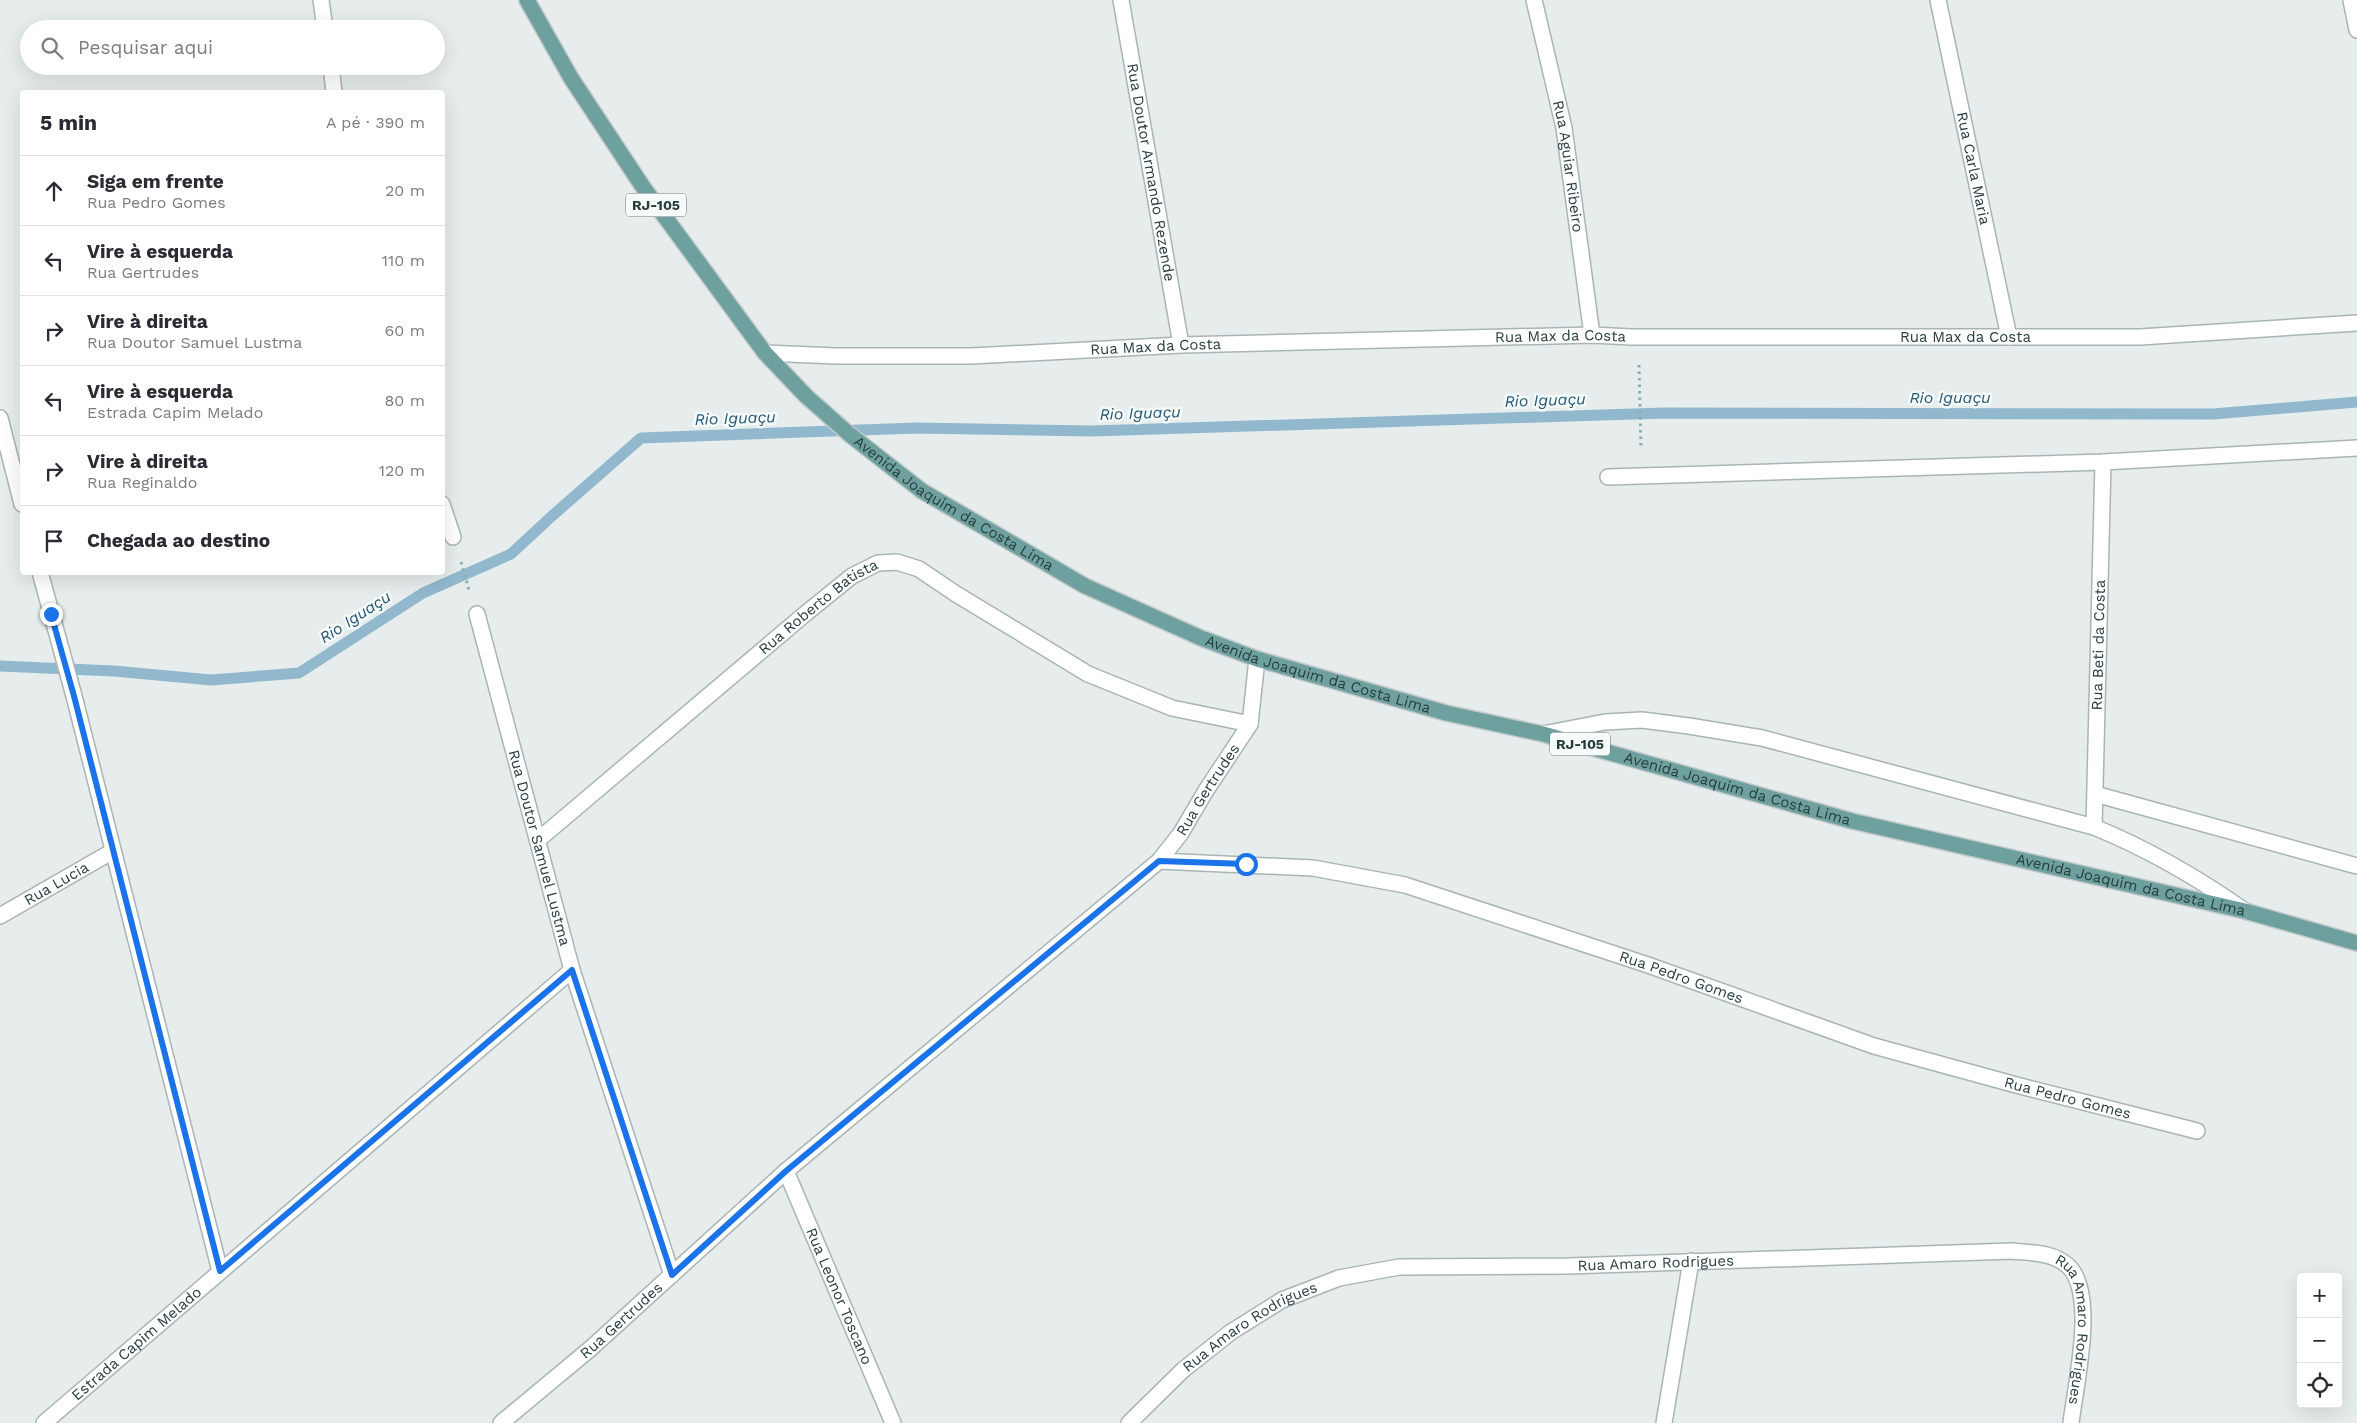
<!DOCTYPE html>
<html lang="pt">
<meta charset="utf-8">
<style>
:root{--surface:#fff;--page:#f7f7f7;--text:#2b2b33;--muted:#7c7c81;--line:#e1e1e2}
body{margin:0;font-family:"Work Sans",sans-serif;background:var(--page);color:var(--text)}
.controls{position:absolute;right:15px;bottom:15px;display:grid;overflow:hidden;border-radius:5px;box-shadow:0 5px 20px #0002}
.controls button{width:45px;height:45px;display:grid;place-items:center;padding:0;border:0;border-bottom:1px solid var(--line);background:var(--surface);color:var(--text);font:25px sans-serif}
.stop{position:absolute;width:15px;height:15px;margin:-11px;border:4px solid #1a73e8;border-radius:50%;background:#fff}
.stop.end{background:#1a73e8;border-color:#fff;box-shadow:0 1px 5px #0008}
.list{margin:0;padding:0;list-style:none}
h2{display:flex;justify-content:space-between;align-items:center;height:65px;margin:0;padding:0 20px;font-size:21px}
h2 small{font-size:16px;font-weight:400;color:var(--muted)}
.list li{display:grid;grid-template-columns:32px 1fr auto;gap:15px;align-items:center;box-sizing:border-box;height:70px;padding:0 20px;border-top:1px solid var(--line)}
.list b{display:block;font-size:19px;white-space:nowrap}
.list p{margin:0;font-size:16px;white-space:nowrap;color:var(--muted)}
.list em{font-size:16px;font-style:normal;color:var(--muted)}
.icon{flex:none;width:28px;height:28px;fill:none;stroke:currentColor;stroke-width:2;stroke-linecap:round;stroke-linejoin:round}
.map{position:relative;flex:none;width:2357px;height:1423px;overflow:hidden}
.search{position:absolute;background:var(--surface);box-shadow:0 5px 20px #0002;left:20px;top:20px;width:425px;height:55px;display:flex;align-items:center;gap:12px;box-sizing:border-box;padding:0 18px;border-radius:28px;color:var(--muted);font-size:19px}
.panel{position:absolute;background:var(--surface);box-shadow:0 5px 20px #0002;left:20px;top:90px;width:425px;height:485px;border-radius:5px}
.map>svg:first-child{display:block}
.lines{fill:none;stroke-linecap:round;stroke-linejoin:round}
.stream{stroke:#92b8ce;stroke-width:11}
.minor-casing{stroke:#a9b5b4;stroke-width:18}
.major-casing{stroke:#c2c9c9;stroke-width:18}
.path{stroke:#88afab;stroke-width:3;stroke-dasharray:2.5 4;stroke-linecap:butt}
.minor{stroke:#fff;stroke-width:15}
.major{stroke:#6da09e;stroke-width:15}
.route{stroke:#1a73e8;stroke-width:6}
.labels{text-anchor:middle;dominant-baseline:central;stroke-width:5;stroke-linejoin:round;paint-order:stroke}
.shield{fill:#f6faf9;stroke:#647675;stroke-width:1}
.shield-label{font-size:14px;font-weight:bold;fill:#263e3d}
.street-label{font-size:15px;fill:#263e3d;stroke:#f6faf9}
.water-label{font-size:16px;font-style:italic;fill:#235777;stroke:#f6faf9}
</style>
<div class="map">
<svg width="2357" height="1423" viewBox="0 0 2357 1423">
<rect width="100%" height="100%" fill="#e6edec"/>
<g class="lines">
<polyline class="stream" points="0,666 114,671 211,680 299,673 423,593 511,554 552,516 641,438 917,428 1092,431 1665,413 2213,414 2357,402"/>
<defs>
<g id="minor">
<polyline points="321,0 325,29"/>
<path id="s1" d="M1121,0l60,345"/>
<path id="s2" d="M1534,0l30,128 28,207"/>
<path id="s3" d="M1938,0l71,337"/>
<polyline points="2351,0 2357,30"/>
<polyline points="331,66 334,92"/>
<path id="s4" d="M765,353l71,3h135l210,-11 411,-10 39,2h509l217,-14"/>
<polyline points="0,418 22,504"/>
<polyline points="1608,477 2103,462 2357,448"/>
<polyline points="442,504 453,537"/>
<polyline points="40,572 74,696 220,1271"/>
<path id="s5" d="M477,614l95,356 100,305"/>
<path d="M1543,734l62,-12 37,-2 47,6 73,12 332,89c54,22 104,51 151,84"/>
<polyline points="2095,794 2357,866"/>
<path id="s6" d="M2094,827l9,-365"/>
<path id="s7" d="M538,840l267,-226 47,-38 26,-13 19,-1 22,7 37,25 132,80 84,34 78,16"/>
<path id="s8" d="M1159,861l154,7 92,17 243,80 226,81 146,40 177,45"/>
<path id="s9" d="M0,916l113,-65"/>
<path id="s10" d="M786,1171l107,252"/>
<path id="s11" d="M44,1423l528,-453"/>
<path id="s12" d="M501,1423l89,-74 196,-178 373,-310 22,-28 24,-41 45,-68 7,-65"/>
<path id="s13" d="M1129,1423l54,-53 48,-38 51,-32 57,-22 60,-11 169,-1 444,-15c19,2 40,1 55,14 31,26 8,122 4,158"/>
<polyline points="1664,1423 1691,1261"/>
</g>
<g id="major">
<path id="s14" d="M527,0l44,78 72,109 122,166 41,43 43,38 73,57 163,95 116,52 56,21 189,54 97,21 309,87 393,90 112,32"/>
</g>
</defs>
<use href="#minor" class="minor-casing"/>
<use href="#major" class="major-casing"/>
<g class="path">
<polyline points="1639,365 1641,449"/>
<polyline points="461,562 469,590"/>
</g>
<use href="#minor" class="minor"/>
<use href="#major" class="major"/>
</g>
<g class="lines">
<polyline class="route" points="51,614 74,696 220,1271 572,970 672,1275 786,1171 1159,861 1246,864"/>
</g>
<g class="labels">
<g class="shield">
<rect x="626" y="193.5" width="60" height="23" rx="4"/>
<rect x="1550" y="732.5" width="60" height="23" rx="4"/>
</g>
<g class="shield-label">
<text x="656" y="205">RJ-105</text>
<text x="1580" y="744">RJ-105</text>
</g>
<g class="street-label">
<text stroke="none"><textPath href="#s2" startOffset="170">Rua Aguiar Ribeiro</textPath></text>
<text stroke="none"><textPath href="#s3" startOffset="172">Rua Carla Maria</textPath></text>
<text stroke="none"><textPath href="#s1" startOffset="175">Rua Doutor Armando Rezende</textPath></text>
<text stroke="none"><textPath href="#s4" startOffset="796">Rua Max da Costa</textPath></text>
<text stroke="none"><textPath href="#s4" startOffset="1201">Rua Max da Costa</textPath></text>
<text stroke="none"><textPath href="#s4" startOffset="391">Rua Max da Costa</textPath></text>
<text stroke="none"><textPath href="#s14" startOffset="669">Avenida Joaquim da Costa Lima</textPath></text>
<text stroke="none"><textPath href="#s7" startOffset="365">Rua Roberto Batista</textPath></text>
<text stroke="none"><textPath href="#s6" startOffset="182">Rua Beti da Costa</textPath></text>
<text stroke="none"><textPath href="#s14" startOffset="1074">Avenida Joaquim da Costa Lima</textPath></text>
<text stroke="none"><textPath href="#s14" startOffset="1509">Avenida Joaquim da Costa Lima</textPath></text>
<text stroke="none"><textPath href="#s12" startOffset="952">Rua Gertrudes</textPath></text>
<text stroke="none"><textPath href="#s5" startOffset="242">Rua Doutor Samuel Lustma</textPath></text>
<text stroke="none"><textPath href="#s9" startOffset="65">Rua Lucia</textPath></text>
<text stroke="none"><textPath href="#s14" startOffset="1914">Avenida Joaquim da Costa Lima</textPath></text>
<text stroke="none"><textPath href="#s8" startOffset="539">Rua Pedro Gomes</textPath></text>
<text stroke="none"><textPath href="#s8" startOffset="944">Rua Pedro Gomes</textPath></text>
<text stroke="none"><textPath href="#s13" startOffset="576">Rua Amaro Rodrigues</textPath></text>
<text stroke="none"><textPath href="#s10" startOffset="136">Rua Leonor Toscano</textPath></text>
<text stroke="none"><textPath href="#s12" startOffset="158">Rua Gertrudes</textPath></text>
<text stroke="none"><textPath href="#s13" startOffset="156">Rua Amaro Rodrigues</textPath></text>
<text stroke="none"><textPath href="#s13" startOffset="1056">Rua Amaro Rodrigues</textPath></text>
<text stroke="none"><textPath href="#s11" startOffset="122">Estrada Capim Melado</textPath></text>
</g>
<g class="water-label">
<text x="1950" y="397">Rio Iguaçu</text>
<text transform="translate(1545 400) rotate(-2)">Rio Iguaçu</text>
<text transform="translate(1140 413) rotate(-2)">Rio Iguaçu</text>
<text transform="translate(735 418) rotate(-2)">Rio Iguaçu</text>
<text transform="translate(355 617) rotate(-33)">Rio Iguaçu</text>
</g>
</g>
</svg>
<div class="controls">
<button>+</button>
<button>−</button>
<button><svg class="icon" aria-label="locate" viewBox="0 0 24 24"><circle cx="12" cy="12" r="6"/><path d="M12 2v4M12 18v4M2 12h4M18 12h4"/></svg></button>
</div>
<div class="stop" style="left:1246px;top:864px"></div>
<div class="stop end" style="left:51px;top:614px"></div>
<div class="search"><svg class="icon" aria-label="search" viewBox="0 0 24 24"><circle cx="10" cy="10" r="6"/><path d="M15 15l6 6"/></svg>Pesquisar aqui</div>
<section class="panel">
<h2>5 min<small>A pé · 390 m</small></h2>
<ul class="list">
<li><svg class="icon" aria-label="ahead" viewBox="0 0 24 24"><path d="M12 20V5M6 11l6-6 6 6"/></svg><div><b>Siga em frente</b><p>Rua Pedro Gomes</p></div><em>20 m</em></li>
<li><svg class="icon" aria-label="left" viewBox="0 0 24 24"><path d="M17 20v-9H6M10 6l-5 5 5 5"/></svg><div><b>Vire à esquerda</b><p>Rua Gertrudes</p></div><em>110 m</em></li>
<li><svg class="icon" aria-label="right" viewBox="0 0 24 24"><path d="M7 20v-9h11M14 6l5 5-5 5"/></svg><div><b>Vire à direita</b><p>Rua Doutor Samuel Lustma</p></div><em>60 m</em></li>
<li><svg class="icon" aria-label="left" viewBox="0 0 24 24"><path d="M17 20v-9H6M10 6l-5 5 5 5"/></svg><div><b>Vire à esquerda</b><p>Estrada Capim Melado</p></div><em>80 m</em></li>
<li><svg class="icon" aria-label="right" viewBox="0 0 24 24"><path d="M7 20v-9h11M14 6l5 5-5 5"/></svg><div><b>Vire à direita</b><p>Rua Reginaldo</p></div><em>120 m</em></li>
<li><svg class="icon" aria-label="arrive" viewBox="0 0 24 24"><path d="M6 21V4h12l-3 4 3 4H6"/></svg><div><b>Chegada ao destino</b></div></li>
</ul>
</section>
</div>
